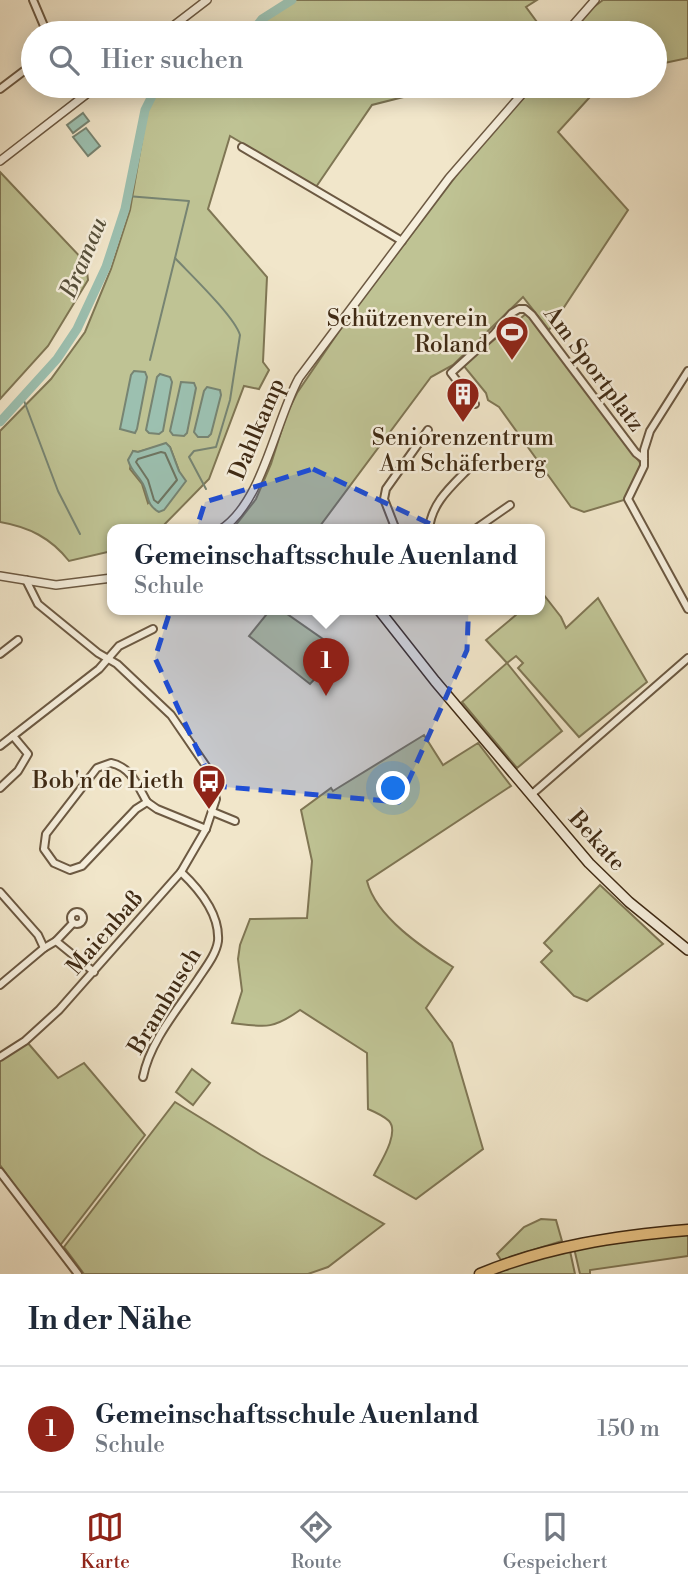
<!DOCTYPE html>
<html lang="de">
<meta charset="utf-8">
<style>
:root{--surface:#fff;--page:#f2f2f3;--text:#1f2937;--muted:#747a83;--line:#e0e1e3;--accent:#8f2418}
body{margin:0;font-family:"Libre Bodoni",serif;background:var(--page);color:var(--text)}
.you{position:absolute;left:394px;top:789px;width:24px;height:24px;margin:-18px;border:5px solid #fff;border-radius:50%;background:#1a73e8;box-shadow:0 0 0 10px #1a73e833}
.badge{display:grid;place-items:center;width:46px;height:46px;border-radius:50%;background:var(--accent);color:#fff;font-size:23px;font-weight:700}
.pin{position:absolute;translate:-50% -58px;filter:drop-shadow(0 2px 4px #0008)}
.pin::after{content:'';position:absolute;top:37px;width:24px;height:21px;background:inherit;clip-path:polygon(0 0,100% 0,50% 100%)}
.popup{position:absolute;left:107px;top:524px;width:438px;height:91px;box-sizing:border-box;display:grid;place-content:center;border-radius:14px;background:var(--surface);filter:drop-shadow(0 2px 5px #0005);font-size:23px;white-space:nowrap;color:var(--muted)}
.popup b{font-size:26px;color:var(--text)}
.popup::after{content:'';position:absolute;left:50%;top:100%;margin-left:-14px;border:14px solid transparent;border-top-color:var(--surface)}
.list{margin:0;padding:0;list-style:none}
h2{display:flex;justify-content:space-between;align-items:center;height:91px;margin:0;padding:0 28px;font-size:30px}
h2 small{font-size:23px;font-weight:400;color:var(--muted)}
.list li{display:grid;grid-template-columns:46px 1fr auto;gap:21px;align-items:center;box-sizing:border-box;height:126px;padding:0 28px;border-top:2px solid var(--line)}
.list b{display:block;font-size:26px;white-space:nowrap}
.list p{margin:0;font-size:23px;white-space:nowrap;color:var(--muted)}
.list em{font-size:23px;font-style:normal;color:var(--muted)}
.icon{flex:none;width:38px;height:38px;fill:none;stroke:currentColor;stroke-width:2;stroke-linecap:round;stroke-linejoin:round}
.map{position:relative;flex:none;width:688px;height:1274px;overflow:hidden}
.search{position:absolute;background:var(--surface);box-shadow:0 4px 18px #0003;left:21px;right:21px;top:21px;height:77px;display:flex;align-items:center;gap:18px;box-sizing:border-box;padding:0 24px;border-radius:38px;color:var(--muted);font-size:26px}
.sheet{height:217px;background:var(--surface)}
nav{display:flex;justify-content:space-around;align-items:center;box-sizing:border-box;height:98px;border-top:2px solid var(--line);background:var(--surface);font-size:19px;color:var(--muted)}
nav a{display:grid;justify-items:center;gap:4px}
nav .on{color:var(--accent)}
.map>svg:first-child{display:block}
.green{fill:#bfc394;stroke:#7f7654;stroke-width:2;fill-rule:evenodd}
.water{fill:#9cc0b0;stroke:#778472;stroke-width:2}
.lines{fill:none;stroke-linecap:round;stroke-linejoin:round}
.shore{stroke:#6e7562;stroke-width:2}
.stream{stroke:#778472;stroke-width:2}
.river{stroke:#9cc0b0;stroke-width:9}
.minor-casing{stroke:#6c5942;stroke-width:10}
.tertiary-casing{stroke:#6c5942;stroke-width:10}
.secondary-casing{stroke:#3f2a14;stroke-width:12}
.primary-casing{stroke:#3f2a14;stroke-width:13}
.minor{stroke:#f6efdd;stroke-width:6}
.tertiary{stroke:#f6efdd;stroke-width:7}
.secondary{stroke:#f6efdd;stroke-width:9}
.primary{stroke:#e8c385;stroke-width:10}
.marked{fill:#1d4ed8;fill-opacity:0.2;stroke:#1d4ed8;stroke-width:5;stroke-dasharray:14 9;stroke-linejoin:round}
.labels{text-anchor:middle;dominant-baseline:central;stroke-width:5;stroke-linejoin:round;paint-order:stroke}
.poi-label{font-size:23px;fill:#3f2a14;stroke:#f6efdd;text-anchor:end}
.street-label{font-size:23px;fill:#3f2a14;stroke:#f6efdd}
.water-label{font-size:24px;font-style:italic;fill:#56503b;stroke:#f6efdd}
</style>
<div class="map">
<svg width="688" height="1274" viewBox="0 0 688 1274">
<rect width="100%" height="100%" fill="#f1e6ca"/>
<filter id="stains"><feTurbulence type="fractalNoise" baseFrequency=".00286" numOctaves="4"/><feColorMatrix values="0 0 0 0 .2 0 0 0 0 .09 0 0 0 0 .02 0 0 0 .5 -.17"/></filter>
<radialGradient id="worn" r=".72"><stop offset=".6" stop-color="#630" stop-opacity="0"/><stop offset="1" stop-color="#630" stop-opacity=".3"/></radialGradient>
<g class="green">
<polygon points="294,0 537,0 526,7 545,33 252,33 263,20"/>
<polygon points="603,0 688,0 688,58 655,65 655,33 572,33 591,9"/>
<path d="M158,86h289l-75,19 -56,82 -86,-51 -22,73 59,68 -4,85 6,8 -10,19 -15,-3 -35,93 -50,51h-47v21l-43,10c-18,-23 -40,-34 -69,-39v-91l51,-52 34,-47 26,-63 19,-59 17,-99zM166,444l4,3 9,24 -31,32 -6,-19 -12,-15 3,-18 5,1z"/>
<polygon points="534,86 600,86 558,132 628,210 549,330 523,297 453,365 431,377 317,530 232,530 256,499 271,464 287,413 297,393 346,321 475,151"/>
<polygon points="0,172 86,263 88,280 48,346 0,399"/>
<polygon points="527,313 641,464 624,500 584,512 571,507 499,407 488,400 486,393 463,365"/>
<polygon points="540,590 561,617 566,628 598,598 647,682 579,737 518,668 523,663 516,656 507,663 562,731 517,768 462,702 507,663 486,640 516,615 518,610 540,610"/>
<polygon points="270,610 287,614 340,651 337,659 334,656 328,661 329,664 310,684 249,636"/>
<path d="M424,735l19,30 35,-22 33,43 -144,95c9,36 56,67 86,86l-27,41 26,35 31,106 -67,50 -42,-24c6,-12 26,-42 15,-54 -5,-5 -14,-9 -21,-12l-1,-56 -67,-43c-28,20 -35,17 -68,13l10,-32 -4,-32 2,-14 10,-26 57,-1 5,-57 -11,-51 30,-22 2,3z"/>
<polygon points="600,885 663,944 587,1001 574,996 541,962 552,951 544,943"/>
<polygon points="27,1042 58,1078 84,1063 145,1135 58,1248 0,1165 0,1061"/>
<polygon points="192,1069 210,1083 193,1105 176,1092"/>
<polygon points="175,1102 261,1155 384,1224 328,1267 308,1274 84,1274 64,1247"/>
<polygon points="541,1219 556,1220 562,1241 501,1260 497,1254 524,1227"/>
<polygon points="688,1234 688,1256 590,1270 590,1274 580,1274 574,1248"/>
<polygon points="570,1251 575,1274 493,1274 538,1257"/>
</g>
<g class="water">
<polygon points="83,113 89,121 73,133 67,125"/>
<polygon points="86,128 100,146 88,156 73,137"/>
<polygon points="134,371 145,372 147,377 137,429 135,433 120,429 131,375"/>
<polygon points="160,374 170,377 172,382 163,431 159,434 149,433 146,430 157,377"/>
<polygon points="181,382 194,383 196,388 187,433 184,436 173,435 170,431"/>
<polygon points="207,387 220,390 221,395 211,434 208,437 198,437 194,432 204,391"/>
<path d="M166,443l4,4 9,24 7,10 -22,29 -5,2c-13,-7 -10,-16 -16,-28 -5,-9 -12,-13 -15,-24l5,-9 5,1z"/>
</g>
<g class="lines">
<polygon class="shore" points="161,452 165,453 177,480 158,503 154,500 148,480 136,462 138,459"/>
<g class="stream">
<polyline points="127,196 189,201 150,360"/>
<path d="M175,258c16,17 59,58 65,77l-10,65 -14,47 -22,4 -5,6 17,32"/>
<polyline points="23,398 58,491 80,534"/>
</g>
<g class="river">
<polyline points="251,33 262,19 292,0"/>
<polyline points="0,422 57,359 77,329 106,267 125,209 145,110 157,86"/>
</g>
<defs>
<g id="minor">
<polyline points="33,0 47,33"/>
<polyline points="79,86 85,95"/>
<polyline points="0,89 33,64"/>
<polyline points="242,147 402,241"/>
<polyline points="688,371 650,431 644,450 644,466 628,499 688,609"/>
<polyline points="475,404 451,373 494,334 512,313 519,309 525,309 532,315 636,453 644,459"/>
<polyline points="396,530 384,499 386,489 428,430"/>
<path d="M429,530c2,-28 24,-45 43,-65"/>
<polyline points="474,530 510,505"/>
<polyline points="0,654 18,640"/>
<polyline points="0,746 99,669 119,646 153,629"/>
<path d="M111,763c20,4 27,23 36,39l-11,7 -54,57 -12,4 -16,-7 -10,-14 2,-15 51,-66z"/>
<polyline points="0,788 18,771 28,754 13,736"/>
<polyline points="531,795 688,658"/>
<polyline points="147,802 157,809 206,829"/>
<polyline points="213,812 235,821"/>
<polyline points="0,892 38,935 44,948"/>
<circle cx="77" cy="918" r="6"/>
<polyline points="56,941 73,923"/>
<polyline points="0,985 44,948 56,941 94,972"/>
<polyline points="0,1057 25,1041 59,1010 181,872 206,829 216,799 208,769 171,715 117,664 98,653 38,604 26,580"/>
<path d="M143,1077c7,-36 35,-68 55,-98 7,-11 18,-24 20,-38 2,-27 -19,-52 -37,-69"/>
<polyline points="0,1172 78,1274"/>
</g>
<g id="tertiary">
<polyline points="164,33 207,0"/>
<polyline points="566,33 595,0"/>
<polyline points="0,161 97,86"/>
<path d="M220,530c43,-27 55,-109 79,-152l150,-200 80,-92"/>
<polyline points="0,576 56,585 112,578"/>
</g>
<polyline id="secondary" points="379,610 435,681 589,863 629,902 688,950"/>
<path id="primary" d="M480,1274c68,-28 136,-38 208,-44"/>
</defs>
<use href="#minor" class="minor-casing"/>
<use href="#tertiary" class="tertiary-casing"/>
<use href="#secondary" class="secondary-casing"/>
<use href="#primary" class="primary-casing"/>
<use href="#minor" class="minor"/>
<use href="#tertiary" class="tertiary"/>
<use href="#secondary" class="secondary"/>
<use href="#primary" class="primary"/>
</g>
<path class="marked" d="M313,469l158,74 -4,107 -68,152 -185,-16 -59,-128 50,-156z"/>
<defs>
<symbol id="stadium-pin" viewBox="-11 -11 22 30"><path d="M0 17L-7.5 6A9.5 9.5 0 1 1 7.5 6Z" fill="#8f2418" stroke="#f6efdd"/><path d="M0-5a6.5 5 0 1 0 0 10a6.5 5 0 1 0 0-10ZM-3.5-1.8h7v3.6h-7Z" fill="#fff"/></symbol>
<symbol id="building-pin" viewBox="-11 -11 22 30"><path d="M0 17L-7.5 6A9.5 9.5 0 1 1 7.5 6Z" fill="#8f2418" stroke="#f6efdd"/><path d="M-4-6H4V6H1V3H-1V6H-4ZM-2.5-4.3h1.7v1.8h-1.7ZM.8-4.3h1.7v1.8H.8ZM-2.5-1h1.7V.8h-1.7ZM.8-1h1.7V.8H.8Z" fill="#fff"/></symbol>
<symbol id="bus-pin" viewBox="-11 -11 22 30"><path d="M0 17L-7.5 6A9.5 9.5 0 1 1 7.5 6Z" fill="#8f2418" stroke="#f6efdd"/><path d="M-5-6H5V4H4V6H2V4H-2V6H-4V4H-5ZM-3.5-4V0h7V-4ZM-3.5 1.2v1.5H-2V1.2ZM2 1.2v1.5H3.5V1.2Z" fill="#fff"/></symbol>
</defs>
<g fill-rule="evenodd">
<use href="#stadium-pin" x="493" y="313" width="38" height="52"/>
<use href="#building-pin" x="444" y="375" width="38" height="52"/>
<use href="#bus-pin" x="190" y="762" width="38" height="52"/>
</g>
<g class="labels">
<g class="poi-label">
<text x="488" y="319">Schützenverein<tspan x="488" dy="26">Roland</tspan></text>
<text x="463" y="438" text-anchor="middle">Seniorenzentrum<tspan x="463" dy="26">Am Schäferberg</tspan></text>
<text x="184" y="781">Bob'n de Lieth</text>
</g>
<g class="street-label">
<text transform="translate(594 369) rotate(53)">Am Sportplatz</text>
<text transform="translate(257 429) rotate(-67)">Dahlkamp</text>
<text transform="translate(597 841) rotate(48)">Bekate</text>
<text transform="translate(105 933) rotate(-49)">Maienbaß</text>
<text transform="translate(165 1001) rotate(-59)">Brambusch</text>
</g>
<g class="water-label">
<text transform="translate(84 258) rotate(-67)">Bramau</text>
</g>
</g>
<rect width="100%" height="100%" filter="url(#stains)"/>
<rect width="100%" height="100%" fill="url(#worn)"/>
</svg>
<div class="you"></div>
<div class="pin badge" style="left:326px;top:696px">1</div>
<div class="popup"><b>Gemeinschaftsschule Auenland</b>Schule</div>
<div class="search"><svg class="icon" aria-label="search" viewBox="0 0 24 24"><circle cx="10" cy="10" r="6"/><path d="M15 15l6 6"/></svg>Hier suchen</div>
</div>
<section class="sheet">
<h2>In der Nähe<small></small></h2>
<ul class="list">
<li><span class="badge">1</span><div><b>Gemeinschaftsschule Auenland</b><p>Schule</p></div><em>150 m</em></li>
</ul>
</section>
<nav>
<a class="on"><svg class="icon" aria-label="map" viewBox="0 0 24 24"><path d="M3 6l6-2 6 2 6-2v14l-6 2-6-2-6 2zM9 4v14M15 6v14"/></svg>Karte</a>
<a><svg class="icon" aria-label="directions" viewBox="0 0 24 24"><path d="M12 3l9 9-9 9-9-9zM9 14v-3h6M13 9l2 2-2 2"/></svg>Route</a>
<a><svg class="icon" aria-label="saved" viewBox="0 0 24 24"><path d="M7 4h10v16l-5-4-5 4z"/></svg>Gespeichert</a>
</nav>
